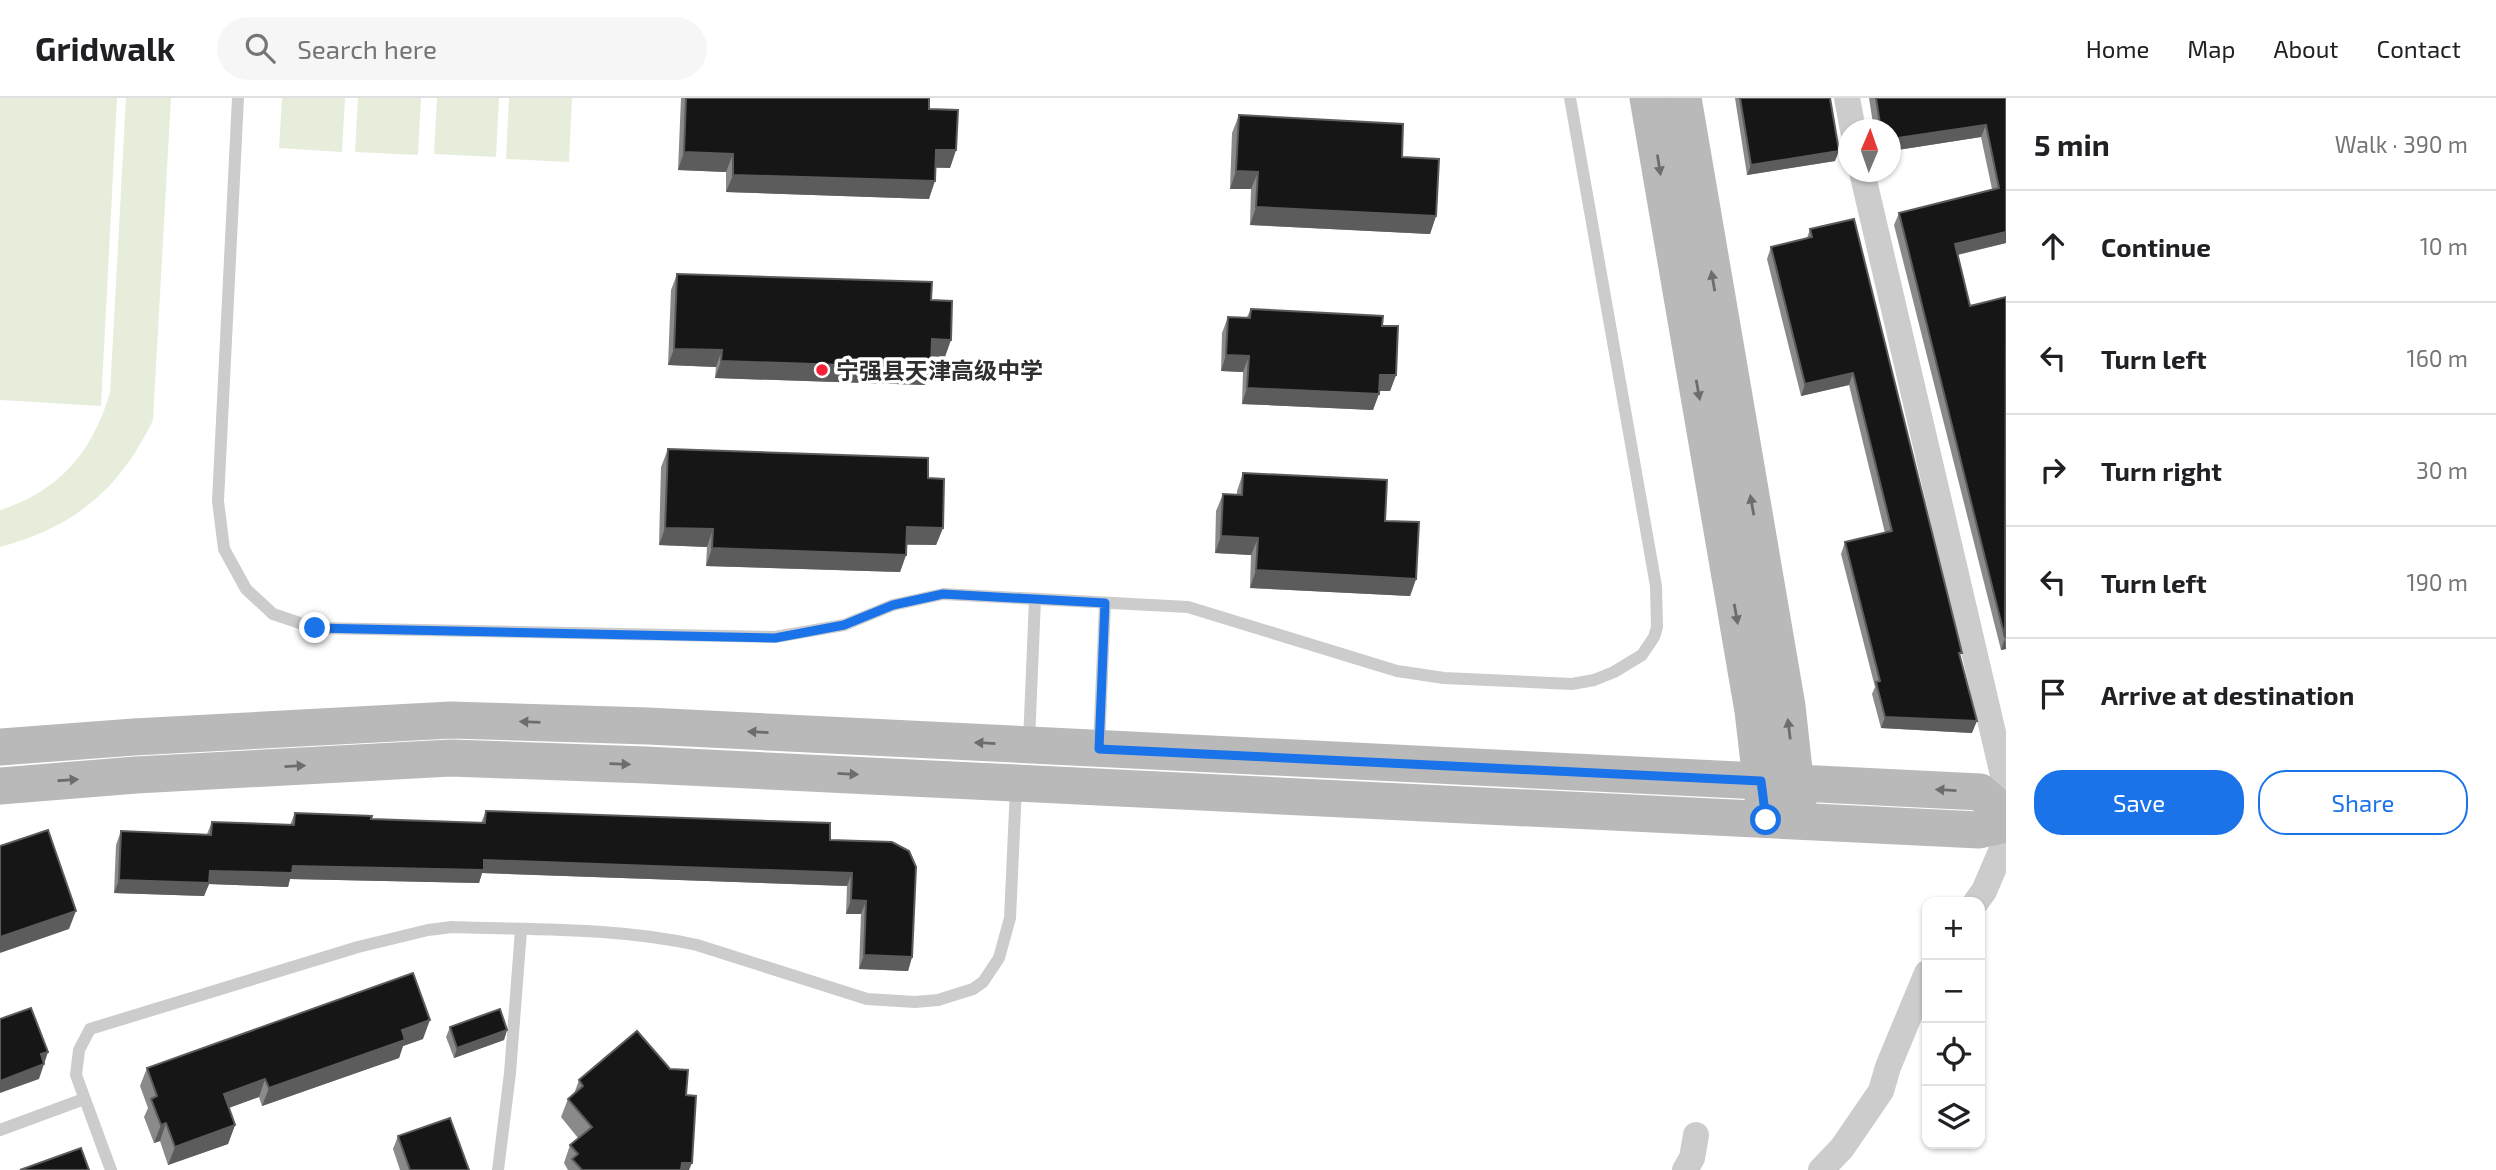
<!DOCTYPE html>
<meta charset="utf-8">
<style>
:root{--surface:#fff;--page:#f6f6f6;--text:#202124;--muted:#757577;--line:#e0e0e0;--accent:#1a73e8}
body{margin:0;font-family:"Exo 2","Noto Sans SC",sans-serif;background:var(--page);color:var(--text)}
.controls{position:absolute;right:21px;bottom:21px;display:grid;overflow:hidden;border-radius:14px;box-shadow:0 2px 5px #0004}
.controls button{width:63px;height:63px;display:grid;place-items:center;padding:0;border:0;border-bottom:2px solid var(--line);background:var(--surface);color:var(--text);font:35px sans-serif}
.compass{position:absolute;left:1838px;top:21px;width:63px;height:63px;border-radius:50%;background:var(--surface);box-shadow:0 2px 5px #0004;rotate:2deg}
.stop{position:absolute;width:21px;height:21px;margin:-16px;border:5px solid #1a73e8;border-radius:50%;background:#fff}
.stop.end{background:#1a73e8;border-color:#fff;box-shadow:0 2px 7px #0008}
.list{margin:0;padding:0;list-style:none}
h2{display:flex;justify-content:space-between;align-items:center;height:91px;margin:0;padding:0 28px;font-size:30px}
h2 small{font-size:23px;font-weight:400;color:var(--muted)}
.list li{display:grid;grid-template-columns:46px 1fr auto;gap:21px;align-items:center;box-sizing:border-box;height:112px;padding:0 28px;border-top:2px solid var(--line)}
.list b{display:block;font-size:26px;white-space:nowrap}
.list em{font-size:23px;font-style:normal;color:var(--muted)}
.actions{display:flex;gap:14px;padding:21px 28px}
.actions a{flex:1;padding:16px 0;border:2px solid var(--accent);border-radius:28px;text-align:center;font-size:24px;color:var(--accent)}
.actions .main{background:var(--accent);color:#fff}
.icon{flex:none;width:38px;height:38px;fill:none;stroke:currentColor;stroke-width:2;stroke-linecap:round;stroke-linejoin:round}
.map{position:relative;flex:none;width:2006px;height:1072px;overflow:hidden}
header{display:flex;align-items:center;gap:42px;box-sizing:border-box;height:98px;padding:0 35px;background:var(--surface);border-bottom:2px solid var(--line)}
header strong{font-size:33px}
nav{display:flex;gap:38px;margin-inline-start:auto;font-size:24px}
.search{width:490px;height:63px;background:var(--page);display:flex;align-items:center;gap:18px;box-sizing:border-box;padding:0 24px;border-radius:38px;color:var(--muted);font-size:26px}
main{display:flex}
aside{flex:1;background:var(--surface)}
.map>svg:first-child{display:block}
.green{fill:#e6eedb}
.lines{fill:none;stroke-linecap:round;stroke-linejoin:round}
.lane{stroke:#ccc;stroke-width:12}
.street{stroke:#ccc;stroke-width:26}
.secondary{stroke:#b9b9b9;stroke-width:37}
.wall{fill:#8a8a8a}
.shaded-wall{fill:#5c5c5c}
.building{fill:#161616;stroke:#5c5c5c;stroke-width:2}
.oneway{fill:#6d6d6d}
.route{stroke:#1a73e8;stroke-width:9}
.poi-dot{fill:#f62137;stroke:#fff;stroke-width:2.5}
.labels{text-anchor:middle;dominant-baseline:central;stroke-width:7;stroke-linejoin:round;paint-order:stroke}
.poi-label{font-size:23px;font-weight:bold;fill:#2f2f2f;stroke:#fff;text-anchor:start}
</style>
<header>
<strong>Gridwalk</strong>
<div class="search"><svg class="icon" aria-label="search" viewBox="0 0 24 24"><circle cx="10" cy="10" r="6"/><path d="M15 15l6 6"/></svg>Search here</div>
<nav><a>Home</a><a>Map</a><a>About</a><a>Contact</a></nav>
</header>
<main>
<div class="map">
<svg width="2006" height="1072" viewBox="0 0 2006 1072">
<rect width="100%" height="100%" fill="#fff"/>
<g class="green">
<polygon points="0,0 117,0 101,308 0,302"/>
<path d="M126,0h45l-18,322c-33,69 -78,107 -153,127v-37c60,-19 92,-58 110,-117z"/>
<polygon points="282,0 345,0 342,54 279,50"/>
<polygon points="358,0 421,0 418,57 355,54"/>
<polygon points="437,0 499,0 496,59 434,56"/>
<polygon points="509,0 572,0 569,64 506,61"/>
</g>
<g class="lines">
<g class="lane">
<polyline points="238,0 218,403 224,451 246,491 273,516 315,530 775,539 844,527 893,507 943,496 1188,509 1397,573 1444,580 1572,586 1594,582 1614,574 1642,557 1654,539 1657,529 1656,488 1570,0"/>
<polyline points="1029,644 1035,501"/>
<polyline points="1099,648 1105,505"/>
<polyline points="0,1032 84,1001"/>
<path d="M111,1072l-35,-95 3,-25 11,-21 268,-82 70,-17 24,-3c81,3 165,0 245,18l170,54 48,3 23,-2 35,-11 10,-7 16,-24 11,-40 6,-131"/>
<polyline points="498,1072 510,975 521,832"/>
</g>
<g class="street">
<polyline points="1847,0 1853,32"/>
<polyline points="1862,74 2006,690"/>
<polyline points="1976,804 1984,793 2006,742"/>
<polyline points="1685,1072 1692,1060 1696,1037"/>
<polyline points="1821,1072 1842,1050 1881,993 1888,969 1927,875"/>
</g>
<g class="secondary">
<polyline points="1648,0 1753,613 1764,707"/>
<polyline points="1683,0 1787,608 1798,708"/>
<polyline points="0,649 134,639 451,622 648,628 1980,694 2006,717"/>
<polyline points="0,688 136,677 451,660 646,667 1979,732 2006,726"/>
</g>
</g>
<g class="wall">
<polygon points="681,0 929,0 929,11 956,52 950,70 936,70 929,101 726,94 726,74 678,72"/>
<polygon points="1735,0 1830,0 1835,63 1747,77"/>
<polygon points="1869,0 2006,0 2006,145 1958,157 1970,208 2006,199 2006,551 2001,552 1894,127 1899,115 1992,91 1981,39 1891,53 1891,32 1874,32"/>
<polygon points="1239,17 1402,59 1436,118 1430,136 1250,127 1251,91 1230,91 1232,35"/>
<polygon points="1810,131 1960,559 1972,635 1881,630 1872,596 1875,589 1841,456 1845,444 1885,435 1849,287 1801,298 1767,161 1771,149 1807,140"/>
<polygon points="677,176 931,202 945,259 931,258 931,270 925,287 715,280 716,269 668,267 671,192"/>
<polygon points="1251,211 1382,228 1396,277 1390,293 1379,293 1373,312 1242,306 1243,274 1221,273 1222,235 1228,219 1247,219"/>
<polygon points="668,351 928,380 943,430 936,447 907,447 906,457 900,474 706,468 707,449 659,447 661,369"/>
<polygon points="1243,375 1385,423 1416,481 1410,498 1250,490 1251,457 1215,455 1216,413 1223,396 1237,396 1237,393"/>
<polygon points="486,713 830,742 912,859 908,873 859,871 861,816 846,816 847,788 482,775 479,785 290,781 288,789 209,786 204,798 114,795 116,747 121,733 207,736 212,724 290,727 295,715 371,721 481,725"/>
<polygon points="450,929 507,932 504,942 454,960 446,939"/>
<polygon points="423,941 403,948 399,960 262,1008 259,999 229,1010 235,1027 228,1046 168,1067 160,1043 154,1045 144,1019 148,1010 140,988 147,970"/>
<polygon points="579,982 686,997 689,1072 568,1072 564,1065 570,1047 578,1040 561,1019 568,1001 574,996"/>
<polygon points="398,1038 469,1072 400,1072 393,1051"/>
</g>
<g class="shaded-wall">
<polygon points="1986,27 1981,39 1891,53 1891,41"/>
<polygon points="936,52 956,52 950,70 930,69"/>
<polygon points="1839,53 1835,63 1747,77 1751,67"/>
<polygon points="684,54 733,56 726,74 678,72"/>
<polygon points="1236,73 1258,74 1251,91 1230,91"/>
<polygon points="733,77 935,83 929,101 726,94"/>
<polygon points="1256,109 1436,118 1430,136 1250,127"/>
<polygon points="2006,134 2006,145 1951,158 1955,146"/>
<polygon points="932,241 951,242 945,259 926,258"/>
<polygon points="674,251 722,252 716,269 668,267"/>
<polygon points="1226,257 1249,258 1243,274 1221,273"/>
<polygon points="721,263 931,270 925,287 715,280"/>
<polygon points="1853,275 1849,287 1801,298 1805,286"/>
<polygon points="1380,277 1396,277 1390,293 1374,293"/>
<polygon points="1247,290 1379,296 1373,312 1242,306"/>
<polygon points="907,429 943,430 936,447 901,446"/>
<polygon points="665,430 713,431 707,449 659,447"/>
<polygon points="1221,438 1258,440 1251,457 1215,455"/>
<polygon points="712,450 906,457 900,474 706,468"/>
<polygon points="1256,472 1416,481 1410,498 1250,490"/>
<polygon points="2005,540 2006,551 2001,552"/>
<polygon points="1885,619 1977,623 1972,635 1881,630"/>
<polygon points="484,762 852,775 847,788 482,775 479,785 290,781 288,789 209,786 204,798 114,795 119,782 210,773 293,768"/>
<polygon points="851,802 866,803 861,816 846,816"/>
<polygon points="76,813 69,831 0,855 0,839"/>
<polygon points="864,857 912,859 908,873 859,871"/>
<polygon points="430,922 423,941 403,948 399,960 262,1008 269,990 402,932"/>
<polygon points="507,932 504,942 454,960 457,950"/>
<polygon points="48,954 39,981 0,995 0,983 41,956"/>
<polygon points="265,981 259,999 217,1014 224,996"/>
<polygon points="166,1025 160,1043 154,1045 161,1027"/>
<polygon points="235,1027 228,1046 168,1067 175,1049"/>
<polygon points="682,1065 692,1065 689,1072 679,1072"/>
</g>
<g class="building">
<polygon points="686,0 929,0 929,11 958,12 956,52 936,52 935,83 733,77 733,56 684,54"/>
<polygon points="1740,0 1830,0 1839,53 1751,67"/>
<polygon points="1876,0 2006,0 2006,134 1955,146 1970,208 2006,199 2005,540 1899,115 1999,90 1986,27 1891,41 1891,32 1881,32"/>
<polygon points="1239,17 1403,26 1402,59 1439,61 1436,118 1256,109 1258,74 1236,73"/>
<polygon points="1854,121 1962,555 1959,555 1977,623 1885,619 1876,584 1880,583 1845,444 1892,433 1853,275 1805,286 1771,149 1812,139 1810,131"/>
<polygon points="677,176 932,184 931,202 952,203 951,242 932,241 931,270 721,263 722,252 674,251"/>
<polygon points="1251,211 1383,218 1382,228 1398,228 1396,277 1380,277 1379,296 1247,290 1249,258 1226,257 1228,219 1250,220"/>
<polygon points="668,351 928,360 928,380 944,381 943,430 907,429 906,457 712,450 713,431 665,430"/>
<polygon points="1243,375 1387,382 1385,423 1419,424 1416,481 1256,472 1258,440 1221,438 1223,396 1242,397"/>
<polygon points="486,713 830,725 830,742 892,744 909,753 916,769 912,859 864,857 866,803 851,802 852,775 484,762 484,772 293,768 292,775 210,773 209,785 119,782 121,733 211,737 212,724 294,727 295,715 372,718 371,721 485,725"/>
<polygon points="48,732 76,813 0,839 0,748"/>
<polygon points="413,875 430,922 402,932 405,942 269,990 265,981 224,996 235,1027 175,1049 166,1025 161,1027 151,1001 157,998 147,970"/>
<polygon points="31,910 48,954 41,956 44,966 0,983 0,921"/>
<polygon points="500,911 507,932 457,950 450,929"/>
<polygon points="637,933 670,971 688,972 686,997 696,998 692,1065 682,1065 681,1072 582,1072 572,1061 578,1056 570,1047 592,1029 568,1001 583,988 579,982"/>
<polygon points="450,1020 469,1072 410,1072 398,1038"/>
<polygon points="81,1050 89,1072 20,1072"/>
</g>
<defs><path id="oneway-solid" d="M-6-.8H1V-3.2L6.5 0L1 3.2V.8H-6Z" transform="scale(1.75)"/></defs>
<g class="oneway">
<use href="#oneway-solid" transform="translate(1659 67) rotate(81)"/>
<use href="#oneway-solid" transform="translate(1713 183) rotate(-100)"/>
<use href="#oneway-solid" transform="translate(1698 292) rotate(80)"/>
<use href="#oneway-solid" transform="translate(1752 407) rotate(-100)"/>
<use href="#oneway-solid" transform="translate(1736 516) rotate(80)"/>
<use href="#oneway-solid" transform="translate(530 624) rotate(-178)"/>
<use href="#oneway-solid" transform="translate(1789 631) rotate(-97)"/>
<use href="#oneway-solid" transform="translate(758 634) rotate(-177)"/>
<use href="#oneway-solid" transform="translate(985 645) rotate(-177)"/>
<use href="#oneway-solid" transform="translate(620 666) rotate(2)"/>
<use href="#oneway-solid" transform="translate(295 668) rotate(-3)"/>
<use href="#oneway-solid" transform="translate(848 676) rotate(3)"/>
<use href="#oneway-solid" transform="translate(68 682) rotate(-4)"/>
<use href="#oneway-solid" transform="translate(1946 692) rotate(-177)"/>
</g>
<g class="lines">
<polyline class="route" points="315,530 775,540 844,527 893,507 943,496 1105,505 1099,651 1761,683 1766,722"/>
</g>
<circle class="poi-dot" cx="822" cy="272" r="7"/>
<g class="labels">
<g class="poi-label">
<text x="836" y="272">宁强县天津高级中学</text>
</g>
</g>
</svg>
<div class="controls">
<button>+</button>
<button>−</button>
<button><svg class="icon" aria-label="locate" viewBox="0 0 24 24"><circle cx="12" cy="12" r="6"/><path d="M12 2v4M12 18v4M2 12h4M18 12h4"/></svg></button>
<button><svg class="icon" aria-label="layers" viewBox="0 0 24 24"><path d="M12 4l9 5-9 5-9-5zM3 14l9 5 9-5"/></svg></button>
</div>
<svg class="compass" viewBox="-18 -18 36 36"><path d="M0-13l5 13h-10z" fill="#e53935"/><path d="M0 13l5-13h-10z" fill="#757577"/></svg>
<div class="stop" style="left:1766px;top:722px"></div>
<div class="stop end" style="left:315px;top:530px"></div>
</div>
<aside>
<h2>5 min<small>Walk · 390 m</small></h2>
<ul class="list">
<li><svg class="icon" aria-label="ahead" viewBox="0 0 24 24"><path d="M12 20V5M6 11l6-6 6 6"/></svg><div><b>Continue</b></div><em>10 m</em></li>
<li><svg class="icon" aria-label="left" viewBox="0 0 24 24"><path d="M17 20v-9H6M10 6l-5 5 5 5"/></svg><div><b>Turn left</b></div><em>160 m</em></li>
<li><svg class="icon" aria-label="right" viewBox="0 0 24 24"><path d="M7 20v-9h11M14 6l5 5-5 5"/></svg><div><b>Turn right</b></div><em>30 m</em></li>
<li><svg class="icon" aria-label="left" viewBox="0 0 24 24"><path d="M17 20v-9H6M10 6l-5 5 5 5"/></svg><div><b>Turn left</b></div><em>190 m</em></li>
<li><svg class="icon" aria-label="arrive" viewBox="0 0 24 24"><path d="M6 21V4h12l-3 4 3 4H6"/></svg><div><b>Arrive at destination</b></div></li>
</ul>
<div class="actions"><a class="main">Save</a><a>Share</a></div>
</aside>
</main>
